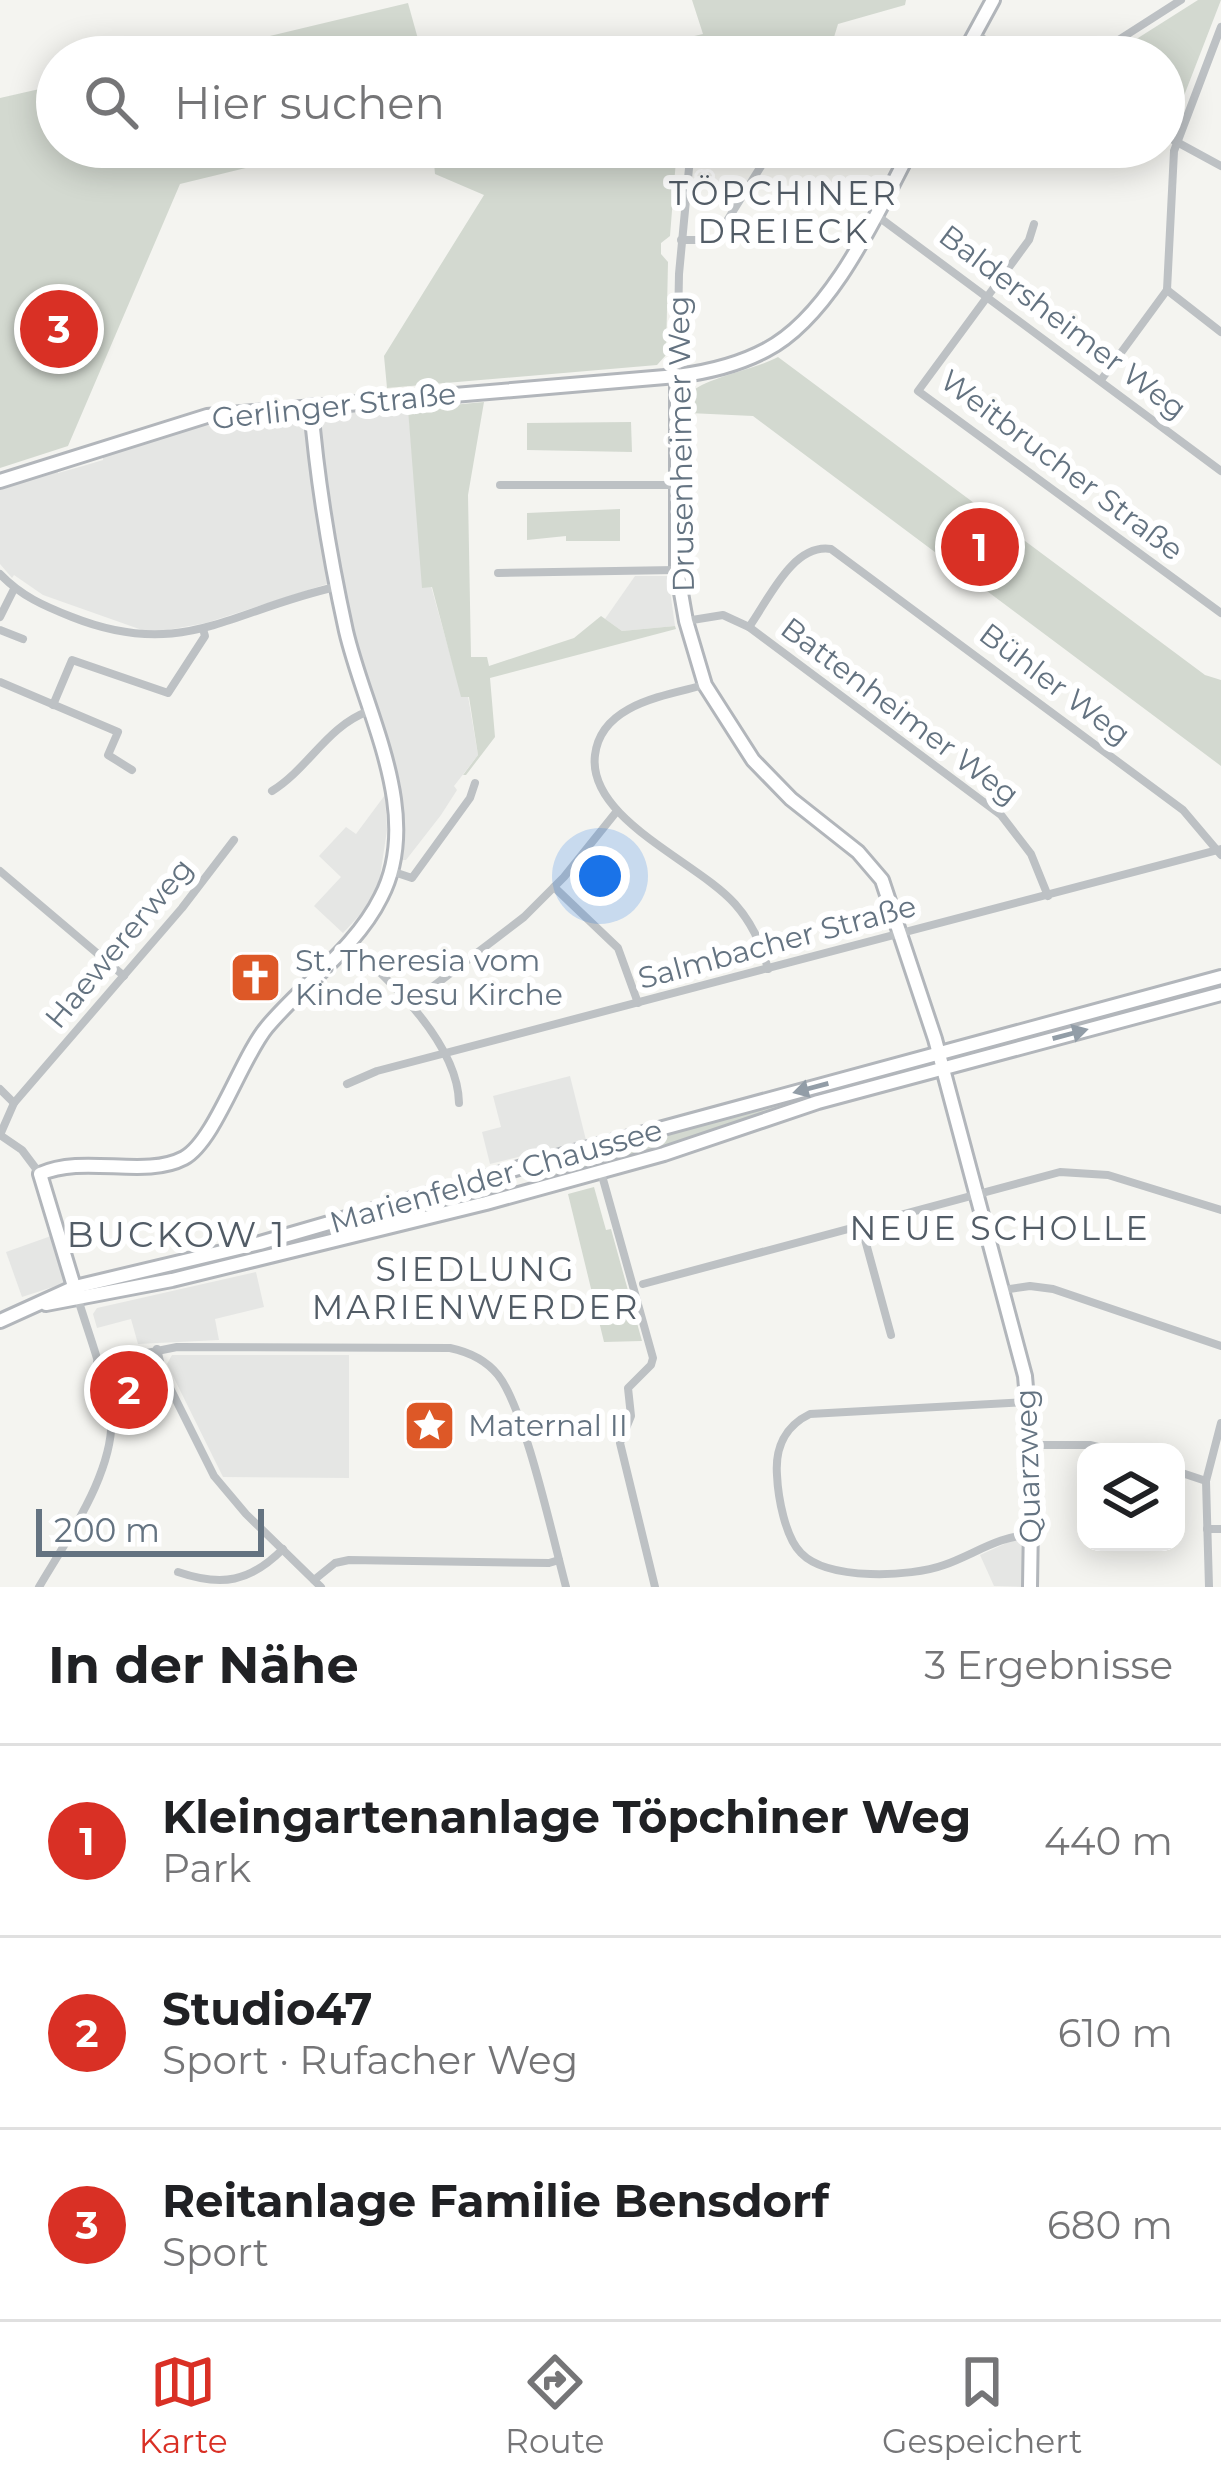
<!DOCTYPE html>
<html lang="de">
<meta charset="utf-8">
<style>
:root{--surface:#fff;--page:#f6f6f6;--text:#202124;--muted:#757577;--line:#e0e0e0;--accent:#d93025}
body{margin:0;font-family:Montserrat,sans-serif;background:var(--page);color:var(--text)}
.controls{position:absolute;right:36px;bottom:36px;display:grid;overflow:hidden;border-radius:24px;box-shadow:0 6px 30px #0003}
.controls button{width:108px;height:108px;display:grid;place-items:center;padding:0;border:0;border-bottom:3px solid var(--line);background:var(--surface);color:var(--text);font:60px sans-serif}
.scale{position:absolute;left:36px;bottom:30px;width:228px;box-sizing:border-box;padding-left:12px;border:6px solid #647381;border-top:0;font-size:33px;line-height:42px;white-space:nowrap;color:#647381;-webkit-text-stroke:9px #fff;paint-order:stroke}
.you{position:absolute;left:600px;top:876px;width:42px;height:42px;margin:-30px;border:9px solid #fff;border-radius:50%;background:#1a73e8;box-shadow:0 0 0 18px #1a73e833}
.badge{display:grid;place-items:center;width:78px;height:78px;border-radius:50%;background:var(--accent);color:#fff;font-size:39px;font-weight:700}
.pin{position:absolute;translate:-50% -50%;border:6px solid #fff;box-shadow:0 3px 12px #0006}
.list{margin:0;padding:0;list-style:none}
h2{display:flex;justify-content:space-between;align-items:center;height:156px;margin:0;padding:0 48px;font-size:51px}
h2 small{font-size:39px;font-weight:400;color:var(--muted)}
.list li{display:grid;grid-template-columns:78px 1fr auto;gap:36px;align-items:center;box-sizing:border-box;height:192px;padding:0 48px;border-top:3px solid var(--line)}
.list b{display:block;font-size:45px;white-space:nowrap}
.list p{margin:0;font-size:39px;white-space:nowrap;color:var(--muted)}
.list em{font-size:39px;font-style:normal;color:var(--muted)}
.icon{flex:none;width:66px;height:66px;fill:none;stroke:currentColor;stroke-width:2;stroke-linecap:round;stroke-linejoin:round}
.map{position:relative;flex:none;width:1221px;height:1587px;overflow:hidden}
.search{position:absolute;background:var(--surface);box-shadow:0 6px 30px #0003;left:36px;right:36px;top:36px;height:132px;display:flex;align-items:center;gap:30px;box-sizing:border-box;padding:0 42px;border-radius:66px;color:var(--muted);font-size:45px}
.sheet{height:732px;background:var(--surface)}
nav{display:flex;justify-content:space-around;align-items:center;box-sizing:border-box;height:168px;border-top:3px solid var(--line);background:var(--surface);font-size:33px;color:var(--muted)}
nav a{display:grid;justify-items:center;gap:6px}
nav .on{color:var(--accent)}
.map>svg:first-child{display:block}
.built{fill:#e5e6e4}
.green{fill:#d3d9d0}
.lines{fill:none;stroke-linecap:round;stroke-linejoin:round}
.secondary-casing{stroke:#b2b6bb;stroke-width:18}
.street{stroke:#bdc1c4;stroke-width:8}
.secondary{stroke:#fff;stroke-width:12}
.oneway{fill:#929da7}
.labels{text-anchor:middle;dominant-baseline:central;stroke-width:12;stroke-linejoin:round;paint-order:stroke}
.street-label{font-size:30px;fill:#647381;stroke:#fff}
.poi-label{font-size:30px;fill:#647381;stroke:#fff;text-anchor:start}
.neighbourhood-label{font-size:33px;letter-spacing:3px;fill:#525c66;stroke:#fff}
.quarter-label{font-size:36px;letter-spacing:3px;fill:#525c66;stroke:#fff}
</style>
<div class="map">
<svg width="1221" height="1587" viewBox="0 0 1221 1587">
<rect width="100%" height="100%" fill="#f4f4f0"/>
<g class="built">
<polygon points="408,404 423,587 431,586 462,697 468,696 478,755 454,786 457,790 441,815 406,860 401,860 404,815 400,781 352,632 317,421 325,411"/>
<polygon points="298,414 306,418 332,575 327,584 206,623 162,631 142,630 43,595 14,575 12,578 0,564 0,487 58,469 58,473 83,466 103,460 103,454 198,426"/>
<polygon points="635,576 668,576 675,626 622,631 605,619"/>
<polygon points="385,795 387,830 380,877 370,904 343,933 314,906 341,877 319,856 346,827 356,834"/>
<polygon points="570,1076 586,1140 490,1164 482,1132 501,1127 493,1096"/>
<polygon points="51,1236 65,1283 22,1297 6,1252"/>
<polygon points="256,1272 264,1307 215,1319 219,1340 138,1344 131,1319 97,1328 93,1314 97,1308"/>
<polygon points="172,1355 349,1355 349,1478 223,1477 167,1364"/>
<polygon points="1013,1540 1020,1540 1024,1545 1023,1587 994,1586 980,1555"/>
</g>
<g class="green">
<polygon points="692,0 906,0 905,5 838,24 828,57 603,57 703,34"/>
<polygon points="1198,0 1221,0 1175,119 1164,123 1164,57 1108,57"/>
<polygon points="408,3 423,57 182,57"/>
<polygon points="57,85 57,147 333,147 180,184 68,446 0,468 0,98"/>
<polygon points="444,147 677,147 670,236 661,243 661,254 668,262 666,355 657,365 387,388 384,356 484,195 435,174 434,163"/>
<path d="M778,357l427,318 16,5v86l-468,-350 -64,-3v-19c14,-16 65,-24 89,-37z"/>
<polygon points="484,402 468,495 471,657 487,657 489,666 574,638 601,616 622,631 675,626 676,629 490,678 495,737 466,775 463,775 478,755 469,697 461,697 432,587 422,588 408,409"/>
<polygon points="631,422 632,452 527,450 527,423"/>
<polygon points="620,509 620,541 566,541 566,536 527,540 527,513"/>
<polygon points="892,1072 891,1076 644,1154 533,1184 530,1170"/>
<polygon points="508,1177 513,1189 148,1279 148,1276"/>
<polygon points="594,1187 606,1230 611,1229 642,1341 604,1342 568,1194"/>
</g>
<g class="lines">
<defs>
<g id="secondary">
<polyline points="962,57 993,0"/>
<polyline points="677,376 677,570 686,621 705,685 753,760 791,799 858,852 882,880 935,1039 1025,1376 1032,1458 1030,1587"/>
<path d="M0,481l207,-65 470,-40c31,-4 61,-11 89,-26 66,-34 112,-139 146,-203"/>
<path d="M76,1293l-36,-119c45,-20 104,5 144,-16 31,-17 57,-100 83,-131 36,-43 89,-79 114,-130 43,-83 -16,-184 -35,-266 -16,-73 -29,-151 -35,-225"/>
<polyline points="46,1304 172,1280 486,1203 664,1154 818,1102 1221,994"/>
<polyline points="0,1321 75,1287 260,1243 567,1154 1221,977"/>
</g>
</defs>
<use href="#secondary" class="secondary-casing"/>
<g class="street">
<polyline points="974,34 1017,57"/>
<polyline points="1092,57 1181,0"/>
<polyline points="1164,135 1221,166"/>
<polyline points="876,215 1221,471"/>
<polyline points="1034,224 1029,240 918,391 1221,613"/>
<polyline points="681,240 715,240 773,147"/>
<polyline points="1167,290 1174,151 1221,27"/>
<polyline points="1167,290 1221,332"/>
<polyline points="677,376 679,274 691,147"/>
<polyline points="1101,380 1167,290"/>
<polyline points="500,485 676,485"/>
<polyline points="498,573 676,570"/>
<path d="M0,574c21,22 44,32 72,43 111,44 159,-7 264,-30"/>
<polyline points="0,617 14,589"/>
<polyline points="686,621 723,615 749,627 1001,815 1031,854 1048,896"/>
<path d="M749,627c20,-28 44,-84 82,-78l352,261 38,45"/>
<polyline points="0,630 23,639"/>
<polyline points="0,682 118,732 108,755 132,770"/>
<path d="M704,685c-40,11 -103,19 -109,70 -8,64 103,107 140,149 16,18 27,41 33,65"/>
<polyline points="53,705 72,660 168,693 205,636 203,629"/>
<path d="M272,791c37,-23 55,-65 97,-80"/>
<polyline points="0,871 124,976"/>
<polyline points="391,871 412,878 470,798 475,783"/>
<polyline points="554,887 618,948 638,1003"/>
<path d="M349,943c41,38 109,100 110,160"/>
<polyline points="410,1004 524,917 564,877 617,811"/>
<polyline points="347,1084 377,1071 1221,849"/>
<polyline points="0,1089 14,1103"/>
<polyline points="601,1172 653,1358 651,1365 628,1388 631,1416 620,1443 655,1587"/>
<polyline points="40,1174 22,1150 0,1135 14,1103 182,908 234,840"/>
<polyline points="861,1225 891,1335"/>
<polyline points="643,1284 1060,1172 1108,1175 1221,1210"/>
<polyline points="1003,1290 1030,1286 1053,1289 1221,1346"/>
<polyline points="157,1349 163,1374 214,1476 246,1514 321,1587"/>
<polyline points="138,1354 163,1374"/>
<path d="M97,1363l80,-16 273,1c19,4 35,11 48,27 27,34 55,164 68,212"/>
<path d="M1028,1402l-218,12c-25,12 -35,34 -33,61 1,22 8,62 24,78 27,28 110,24 143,12 29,-10 56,-30 87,-30"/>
<polyline points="1032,1445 1090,1445 1118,1452"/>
<polyline points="1176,1471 1206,1481"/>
<polyline points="1207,1529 1221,1529"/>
<path d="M178,1572c44,15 72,10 105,-23"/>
<polyline points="314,1580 335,1563 349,1560 549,1563 559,1560"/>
<path d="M39,1587c27,-46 82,-124 71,-180 -7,-36 -21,-72 -32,-108"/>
<polyline points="1209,1587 1206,1481 1221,1423"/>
</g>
<use href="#secondary" class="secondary"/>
</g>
<defs><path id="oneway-solid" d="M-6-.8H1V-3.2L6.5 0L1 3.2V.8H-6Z" transform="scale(3)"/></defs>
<g class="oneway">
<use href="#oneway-solid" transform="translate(1070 1034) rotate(-15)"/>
<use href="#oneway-solid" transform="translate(811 1088) rotate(165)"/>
</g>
<defs>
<symbol id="church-square" viewBox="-11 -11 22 22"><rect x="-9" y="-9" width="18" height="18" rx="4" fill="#dd5827" stroke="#fff"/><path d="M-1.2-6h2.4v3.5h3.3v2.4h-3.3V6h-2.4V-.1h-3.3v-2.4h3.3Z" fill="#fff"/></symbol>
<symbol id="sight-square" viewBox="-11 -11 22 22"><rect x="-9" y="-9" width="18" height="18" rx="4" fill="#dd5827" stroke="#fff"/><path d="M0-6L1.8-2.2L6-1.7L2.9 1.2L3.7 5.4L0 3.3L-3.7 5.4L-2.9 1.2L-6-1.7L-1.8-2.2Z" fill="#fff"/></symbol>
</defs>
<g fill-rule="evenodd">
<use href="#church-square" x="226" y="948" width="59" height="59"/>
<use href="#sight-square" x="400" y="1396" width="59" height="59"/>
</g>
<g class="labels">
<g class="street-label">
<text transform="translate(1063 322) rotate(37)">Baldersheimer Weg</text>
<text transform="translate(334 406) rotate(-6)">Gerlinger Straße</text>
<text transform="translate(681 444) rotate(-91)">Drusenheimer Weg</text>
<text transform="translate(1062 465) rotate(37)">Weitbrucher Straße</text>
<text transform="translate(1055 684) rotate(37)">Bühler Weg</text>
<text transform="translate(900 711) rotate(37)">Battenheimer Weg</text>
<text transform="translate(777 942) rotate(-15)">Salmbacher Straße</text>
<text transform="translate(119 943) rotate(-50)">Haewererweg</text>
<text transform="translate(496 1176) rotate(-16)">Marienfelder Chaussee</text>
<text transform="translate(1028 1466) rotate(-92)">Quarzweg</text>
</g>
<g class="poi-label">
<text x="295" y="960">St. Theresia vom<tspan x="295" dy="34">Kinde Jesu Kirche</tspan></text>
<text x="468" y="1425">Maternal II</text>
</g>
<g class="neighbourhood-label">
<text x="784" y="193">TÖPCHINER<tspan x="784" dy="38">DREIECK</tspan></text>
<text x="1000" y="1228">NEUE SCHOLLE</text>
<text x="476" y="1269">SIEDLUNG<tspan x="476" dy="38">MARIENWERDER</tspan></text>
</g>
<g class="quarter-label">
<text x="177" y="1234">BUCKOW 1</text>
</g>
</g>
</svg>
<div class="controls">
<button><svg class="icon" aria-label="layers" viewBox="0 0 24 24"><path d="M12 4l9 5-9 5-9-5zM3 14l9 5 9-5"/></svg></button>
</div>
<div class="scale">200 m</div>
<div class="you"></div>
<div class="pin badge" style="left:980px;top:547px">1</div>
<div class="pin badge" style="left:129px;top:1390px">2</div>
<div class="pin badge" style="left:59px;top:329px">3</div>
<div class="search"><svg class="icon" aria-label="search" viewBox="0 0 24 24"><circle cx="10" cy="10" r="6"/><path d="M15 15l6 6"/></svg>Hier suchen</div>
</div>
<section class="sheet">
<h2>In der Nähe<small>3 Ergebnisse</small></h2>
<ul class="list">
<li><span class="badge">1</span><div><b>Kleingartenanlage Töpchiner Weg</b><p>Park</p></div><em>440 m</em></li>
<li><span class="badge">2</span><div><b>Studio47</b><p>Sport · Rufacher Weg</p></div><em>610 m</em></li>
<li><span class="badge">3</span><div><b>Reitanlage Familie Bensdorf</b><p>Sport</p></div><em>680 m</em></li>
</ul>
</section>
<nav>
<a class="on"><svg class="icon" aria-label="map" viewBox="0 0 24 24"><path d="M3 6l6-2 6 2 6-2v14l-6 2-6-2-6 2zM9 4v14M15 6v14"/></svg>Karte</a>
<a><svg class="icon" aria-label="directions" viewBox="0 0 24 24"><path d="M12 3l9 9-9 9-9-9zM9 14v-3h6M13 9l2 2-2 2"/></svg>Route</a>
<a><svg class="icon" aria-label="saved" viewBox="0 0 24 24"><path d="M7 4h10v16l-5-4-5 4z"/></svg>Gespeichert</a>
</nav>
